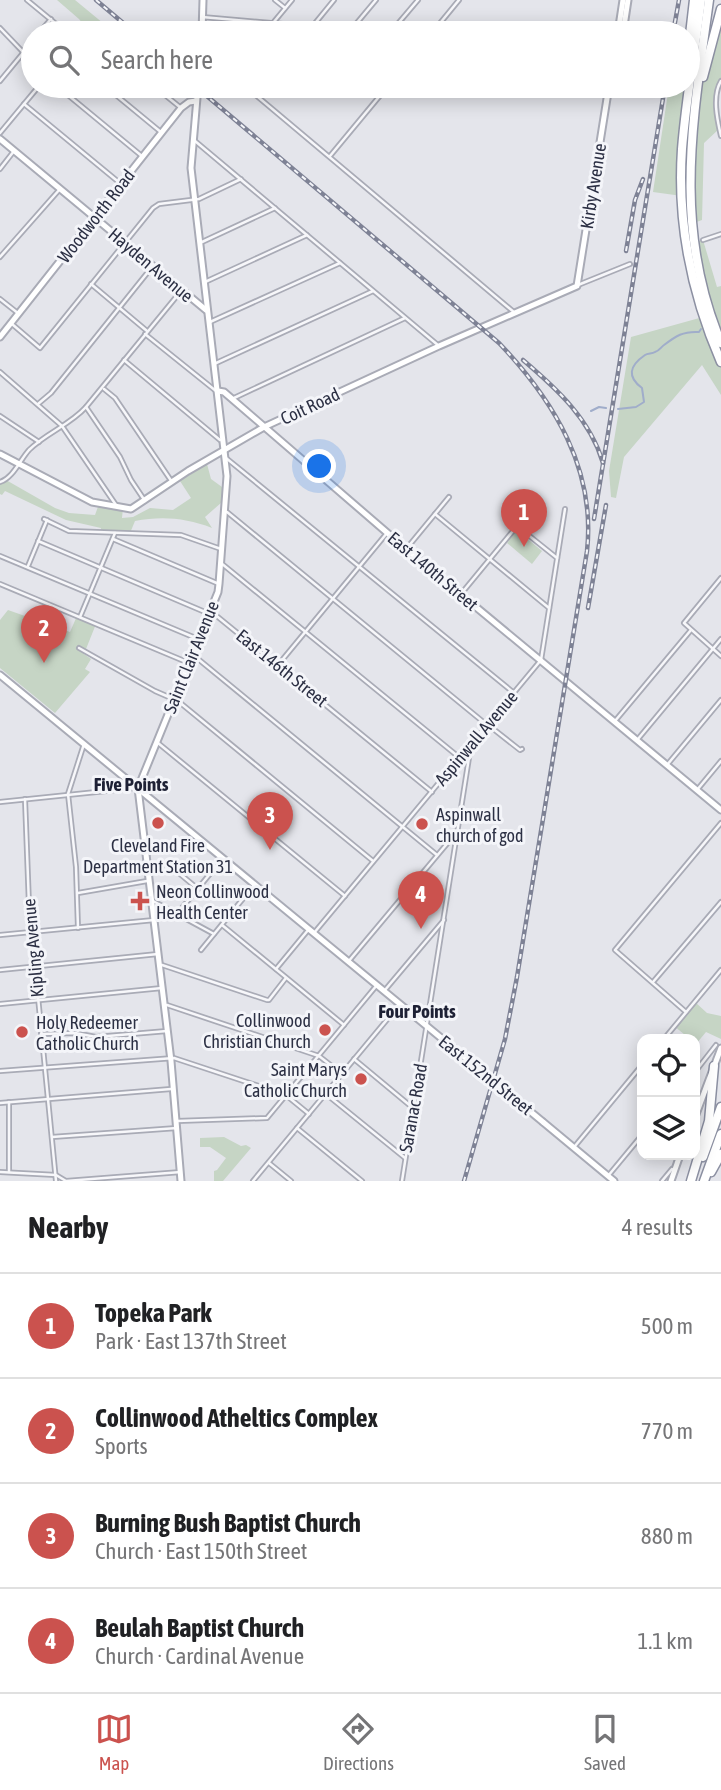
<!DOCTYPE html>
<meta charset="utf-8">
<style>
:root{--surface:#fff;--page:#f2f2f2;--text:#202124;--muted:#757577;--line:#e0e0e0;--accent:#cb524e}
body{margin:0;font-family:"Asap Condensed",sans-serif;background:var(--page);color:var(--text)}
.controls{position:absolute;right:21px;bottom:21px;display:grid;overflow:hidden;border-radius:14px;box-shadow:0 4px 18px #0003}
.controls button{width:63px;height:63px;display:grid;place-items:center;padding:0;border:0;border-bottom:2px solid var(--line);background:var(--surface);color:var(--text);font:35px sans-serif}
.you{position:absolute;left:320px;top:467px;width:24px;height:24px;margin:-18px;border:5px solid #fff;border-radius:50%;background:#1a73e8;box-shadow:0 0 0 10px #1a73e833}
.badge{display:grid;place-items:center;width:46px;height:46px;border-radius:50%;background:var(--accent);color:#fff;font-size:23px;font-weight:700}
.pin{position:absolute;translate:-50% -58px;filter:drop-shadow(0 2px 4px #0008)}
.pin::after{content:'';position:absolute;top:37px;width:24px;height:21px;background:inherit;clip-path:polygon(0 0,100% 0,50% 100%)}
.list{margin:0;padding:0;list-style:none}
h2{display:flex;justify-content:space-between;align-items:center;height:91px;margin:0;padding:0 28px;font-size:30px}
h2 small{font-size:23px;font-weight:400;color:var(--muted)}
.list li{display:grid;grid-template-columns:46px 1fr auto;gap:21px;align-items:center;box-sizing:border-box;height:105px;padding:0 28px;border-top:2px solid var(--line)}
.list b{display:block;font-size:26px;white-space:nowrap}
.list p{margin:0;font-size:23px;white-space:nowrap;color:var(--muted)}
.list em{font-size:23px;font-style:normal;color:var(--muted)}
.icon{flex:none;width:38px;height:38px;fill:none;stroke:currentColor;stroke-width:2;stroke-linecap:round;stroke-linejoin:round}
.map{position:relative;flex:none;width:721px;height:1181px;overflow:hidden}
.search{position:absolute;background:var(--surface);box-shadow:0 4px 18px #0003;left:21px;right:21px;top:21px;height:77px;display:flex;align-items:center;gap:18px;box-sizing:border-box;padding:0 24px;border-radius:38px;color:var(--muted);font-size:26px}
.sheet{height:511px;background:var(--surface)}
nav{display:flex;justify-content:space-around;align-items:center;box-sizing:border-box;height:98px;border-top:2px solid var(--line);background:var(--surface);font-size:19px;color:var(--muted)}
nav a{display:grid;justify-items:center;gap:4px}
nav .on{color:var(--accent)}
.map>svg:first-child{display:block}
.green{fill:#c6d5c5}
.lines{fill:none;stroke-linecap:round;stroke-linejoin:round}
.stream{stroke:#a0adca;stroke-width:2}
.street-casing{stroke:#a9abb6;stroke-width:6}
.secondary-casing{stroke:#a9abb6;stroke-width:9}
.highway-casing{stroke:#8c90a2;stroke-width:11}
.street{stroke:#f7f7fa;stroke-width:2.5}
.secondary{stroke:#fff;stroke-width:5}
.highway{stroke:#fff;stroke-width:8}
.rail-casing{stroke:#7e8295;stroke-width:4.5}
.rail{stroke:#f4f5f9;stroke-width:2;stroke-dasharray:5;stroke-linecap:butt}
.secondary-bridge-casing{stroke:#a9abb6;stroke-width:9;stroke-linecap:butt}
.secondary-bridge{stroke:#fff;stroke-width:5}
.poi-dot{fill:#cb524e;stroke:#f4f5f9;stroke-width:2.5}
.labels{text-anchor:middle;dominant-baseline:central;stroke-width:6;stroke-linejoin:round;paint-order:stroke}
.street-label{font-size:18px;fill:#2c3044;stroke:#f4f5f9}
.poi-label{font-size:18px;fill:#2c3044;stroke:#f4f5f9;text-anchor:start}
.neighbourhood-label{font-size:19px;font-weight:bold;fill:#1e2135;stroke:#f4f5f9}
</style>
<div class="map">
<svg width="721" height="1181" viewBox="0 0 721 1181">
<rect width="100%" height="100%" fill="#e4e5eb"/>
<g class="green">
<polygon points="57,0 75,0 115,33 90,33 79,19"/>
<path d="M721,9v72c-8,14 -4,33 -2,48l-15,14 -2,77 -11,4 5,-128z"/>
<polygon points="669,86 684,86 682,196 653,192"/>
<polygon points="703,240 717,287 721,286 721,343 693,243"/>
<polygon points="703,317 721,362 721,395 702,365 624,457 616,498 611,497 609,471 631,337"/>
<path d="M207,464l4,15 11,8v15l-17,15 7,11c-26,-10 -50,-12 -77,-7l-5,12h-30l1,-5 -35,-8 -61,-29 -3,4 -2,-1v-12l6,-2 49,28 14,5 26,2 4,-11 24,4 -1,10 11,-1 17,-9 23,2 18,-12 -11,-17z"/>
<polygon points="517,530 542,551 532,564 507,543"/>
<polygon points="8,610 70,632 77,616 96,624 84,654 91,659 85,669 90,672 55,713 0,668 0,620"/>
<polygon points="695,1002 707,1013 721,1016 721,1039 706,1032 696,1044 695,1039 690,1039 674,1026"/>
<polygon points="224,1137 241,1146 246,1145 251,1148 223,1181 214,1181 214,1171 217,1170 226,1158 210,1147 200,1147 200,1138"/>
</g>
<g class="lines">
<g class="stream">
<path d="M618,409l18,-2 8,-5 -2,-14c-15,-11 -13,-22 3,-33 3,-2 7,-1 10,-3 4,-1 6,-5 9,-7 12,-9 19,-14 35,-13l2,-3"/>
<polyline points="591,411 599,407 606,408"/>
</g>
<defs>
<g id="street">
<polyline points="27,0 67,33"/>
<polyline points="275,0 285,8"/>
<polyline points="202,17 387,33"/>
<polyline points="273,23 292,0"/>
<polyline points="312,27 334,0"/>
<polyline points="0,28 23,52"/>
<polyline points="351,30 376,0"/>
<polyline points="39,33 51,19"/>
<polyline points="83,33 86,29 90,33"/>
<polyline points="390,33 418,0"/>
<polyline points="432,33 459,0"/>
<polyline points="0,81 33,41"/>
<path d="M721,81c-9,15 -4,38 0,55"/>
<polyline points="57,86 143,157"/>
<polyline points="105,86 162,133"/>
<polyline points="154,86 181,108"/>
<polyline points="245,86 515,313"/>
<polyline points="24,104 121,184"/>
<polyline points="0,133 39,86"/>
<polyline points="195,141 439,346"/>
<polyline points="330,156 388,86"/>
<polyline points="0,169 14,151"/>
<polyline points="703,240 721,234"/>
<polyline points="202,242 275,208"/>
<polyline points="0,257 60,189"/>
<polyline points="205,282 307,235"/>
<polyline points="91,284 147,331"/>
<polyline points="578,285 630,264"/>
<polyline points="0,299 19,314"/>
<polyline points="210,322 340,263"/>
<polyline points="12,324 40,348 153,208 159,204 199,199 241,179"/>
<polyline points="145,334 216,391"/>
<polyline points="124,360 220,440"/>
<polyline points="214,364 373,291"/>
<polyline points="0,372 62,426 116,505"/>
<polyline points="104,389 115,398 172,482"/>
<polyline points="234,398 405,318"/>
<polyline points="38,404 51,393 152,267"/>
<polyline points="86,407 120,457 131,480 145,501"/>
<polyline points="0,416 39,442"/>
<polyline points="226,458 514,693"/>
<path d="M0,482c13,-4 20,-22 29,-32 17,-17 41,-25 57,-43l95,-116"/>
<polyline points="227,512 487,725"/>
<polyline points="435,514 549,608"/>
<polyline points="44,519 69,531 181,535 221,549"/>
<polyline points="113,539 219,584"/>
<polyline points="38,541 205,612 213,613 432,792"/>
<polyline points="407,548 449,497"/>
<polyline points="0,556 198,639"/>
<polyline points="221,563 460,758"/>
<polyline points="28,566 47,520"/>
<polyline points="721,578 684,623 721,656"/>
<polyline points="0,584 189,663"/>
<polyline points="461,594 517,526 557,558"/>
<polyline points="80,617 115,533"/>
<polyline points="79,648 155,691 178,701 373,861"/>
<polyline points="192,654 437,855"/>
<polyline points="278,665 387,533"/>
<polyline points="615,721 691,630"/>
<polyline points="487,724 520,750 522,749"/>
<polyline points="638,739 721,639"/>
<polyline points="158,743 345,896"/>
<polyline points="667,765 721,700"/>
<polyline points="697,790 721,761"/>
<polyline points="25,799 29,905 56,1181"/>
<polyline points="0,802 135,788"/>
<polyline points="148,866 168,864 198,889"/>
<polyline points="78,893 147,881"/>
<polyline points="153,901 214,934"/>
<polyline points="177,914 223,858"/>
<polyline points="222,925 344,1025"/>
<polyline points="78,928 76,867 68,794 84,744"/>
<polyline points="314,933 541,660 565,509"/>
<polyline points="0,935 154,920"/>
<polyline points="201,950 255,884"/>
<polyline points="348,962 456,833"/>
<polyline points="162,965 267,1000 269,1000 286,978"/>
<polyline points="276,969 309,929"/>
<polyline points="0,970 158,954"/>
<polyline points="653,982 721,902"/>
<polyline points="385,990 444,920"/>
<polyline points="0,1004 162,988"/>
<polyline points="167,1005 319,1056 342,1074"/>
<polyline points="686,1012 615,950 721,823"/>
<polyline points="41,1034 75,1033 96,1037 167,1031"/>
<polyline points="664,1039 721,970"/>
<polyline points="354,1059 413,1108"/>
<polyline points="0,1071 174,1058 286,1095"/>
<polyline points="695,1072 716,1045"/>
<polyline points="326,1094 405,1158"/>
<polyline points="287,1096 309,1114"/>
<polyline points="9,1102 9,1172"/>
<polyline points="0,1103 171,1089"/>
<polyline points="177,1121 267,1118 377,985"/>
<polyline points="297,1128 362,1181"/>
<polyline points="52,1137 177,1128"/>
<polyline points="575,1146 642,1065"/>
<polyline points="269,1163 291,1181"/>
<polyline points="0,1172 56,1175 66,1181 181,1172"/>
<polyline points="608,1176 642,1135"/>
<polyline points="253,1181 400,1004"/>
<polyline points="402,1181 471,745"/>
<polyline points="662,1181 672,1169"/>
</g>
<g id="secondary">
<polyline points="202,33 203,0"/>
<polyline points="618,33 623,0"/>
<polyline points="623,33 628,0"/>
<polyline points="0,139 206,310"/>
<polyline points="0,337 181,108 189,102 196,101"/>
<polyline points="218,391 224,392 406,549 721,810"/>
<polyline points="0,454 92,502 131,509 188,471 264,427 439,346 577,286 609,86"/>
<polyline points="0,675 474,1065"/>
<polyline points="695,1117 721,1048"/>
<polyline points="543,1122 614,1181"/>
<polyline points="181,1181 171,1061 138,788 218,592 219,584 227,476 191,168 198,86"/>
<polyline points="671,1181 680,1155"/>
</g>
<g id="highway">
<path d="M701,0c-6,49 -15,99 -19,149 -5,73 10,146 39,213"/>
<path d="M709,0c-16,120 -37,226 12,343"/>
<polyline points="688,52 694,0"/>
<polyline points="703,77 721,9"/>
<polyline points="703,1157 721,1107"/>
<polyline points="711,1172 721,1154"/>
<polyline points="691,1181 709,1121 714,1066"/>
<polyline points="704,1181 721,1134"/>
</g>
</defs>
<use href="#street" class="street-casing"/>
<use href="#secondary" class="secondary-casing"/>
<use href="#highway" class="highway-casing"/>
<use href="#street" class="street"/>
<use href="#secondary" class="secondary"/>
<use href="#highway" class="highway"/>
<defs>
<g id="rail">
<polyline points="96,0 135,33"/>
<polyline points="673,33 679,0"/>
<path d="M195,86l304,257c55,58 97,126 88,208l-70,426 -12,62 -41,142"/>
<polyline points="626,251 635,200 643,179"/>
<path d="M523,360c34,29 67,59 80,103"/>
<polyline points="594,519 665,86"/>
<polyline points="588,608 606,505"/>
</g>
</defs>
<use href="#rail" class="rail-casing"/>
<use href="#rail" class="rail"/>
<defs>
<polyline id="secondary-bridge" points="474,1065 543,1122"/>
</defs>
<use href="#secondary-bridge" class="secondary-bridge-casing"/>
<use href="#secondary-bridge" class="secondary-bridge"/>
</g>
<g class="poi-dot">
<circle cx="158" cy="823" r="7"/>
<circle cx="422" cy="824" r="7"/>
<path d="M136.5 890.5h7v7h7v7h-7v7h-7v-7h-7v-7h7z"/>
<circle cx="325" cy="1030" r="7"/>
<circle cx="22" cy="1032" r="7"/>
<circle cx="361" cy="1079" r="7"/>
</g>
<g class="labels">
<g class="street-label">
<text transform="translate(593 186) rotate(-81)">Kirby Avenue</text>
<text transform="translate(96 216) rotate(-52)">Woodworth Road</text>
<text transform="translate(151 265) rotate(40)">Hayden Avenue</text>
<text transform="translate(310 406) rotate(-25)">Coit Road</text>
<text transform="translate(433 571) rotate(40)">East 140th Street</text>
<text transform="translate(191 657) rotate(-68)">Saint Clair Avenue</text>
<text transform="translate(282 668) rotate(39)">East 146th Street</text>
<text transform="translate(476 738) rotate(-50)">Aspinwall Avenue</text>
<text transform="translate(33 948) rotate(-95)">Kipling Avenue</text>
<text transform="translate(486 1075) rotate(39)">East 152nd Street</text>
<text transform="translate(413 1108) rotate(-80)">Saranac Road</text>
</g>
<g class="poi-label">
<text x="436" y="814">Aspinwall<tspan x="436" dy="21">church of god</tspan></text>
<text x="158" y="845" text-anchor="middle">Cleveland Fire<tspan x="158" dy="21">Department Station 31</tspan></text>
<text x="156" y="891">Neon Collinwood<tspan x="156" dy="21">Health Center</tspan></text>
<text x="311" y="1020" text-anchor="end">Collinwood<tspan x="311" dy="21">Christian Church</tspan></text>
<text x="36" y="1022">Holy Redeemer<tspan x="36" dy="21">Catholic Church</tspan></text>
<text x="347" y="1069" text-anchor="end">Saint Marys<tspan x="347" dy="21">Catholic Church</tspan></text>
</g>
<g class="neighbourhood-label">
<text x="131" y="784">Five Points</text>
<text x="417" y="1011">Four Points</text>
</g>
</g>
</svg>
<div class="controls">
<button><svg class="icon" aria-label="locate" viewBox="0 0 24 24"><circle cx="12" cy="12" r="6"/><path d="M12 2v4M12 18v4M2 12h4M18 12h4"/></svg></button>
<button><svg class="icon" aria-label="layers" viewBox="0 0 24 24"><path d="M12 4l9 5-9 5-9-5zM3 14l9 5 9-5"/></svg></button>
</div>
<div class="you"></div>
<div class="pin badge" style="left:524px;top:547px">1</div>
<div class="pin badge" style="left:44px;top:663px">2</div>
<div class="pin badge" style="left:270px;top:850px">3</div>
<div class="pin badge" style="left:421px;top:929px">4</div>
<div class="search"><svg class="icon" aria-label="search" viewBox="0 0 24 24"><circle cx="10" cy="10" r="6"/><path d="M15 15l6 6"/></svg>Search here</div>
</div>
<section class="sheet">
<h2>Nearby<small>4 results</small></h2>
<ul class="list">
<li><span class="badge">1</span><div><b>Topeka Park</b><p>Park · East 137th Street</p></div><em>500 m</em></li>
<li><span class="badge">2</span><div><b>Collinwood Atheltics Complex</b><p>Sports</p></div><em>770 m</em></li>
<li><span class="badge">3</span><div><b>Burning Bush Baptist Church</b><p>Church · East 150th Street</p></div><em>880 m</em></li>
<li><span class="badge">4</span><div><b>Beulah Baptist Church</b><p>Church · Cardinal Avenue</p></div><em>1.1 km</em></li>
</ul>
</section>
<nav>
<a class="on"><svg class="icon" aria-label="map" viewBox="0 0 24 24"><path d="M3 6l6-2 6 2 6-2v14l-6 2-6-2-6 2zM9 4v14M15 6v14"/></svg>Map</a>
<a><svg class="icon" aria-label="directions" viewBox="0 0 24 24"><path d="M12 3l9 9-9 9-9-9zM9 14v-3h6M13 9l2 2-2 2"/></svg>Directions</a>
<a><svg class="icon" aria-label="saved" viewBox="0 0 24 24"><path d="M7 4h10v16l-5-4-5 4z"/></svg>Saved</a>
</nav>
